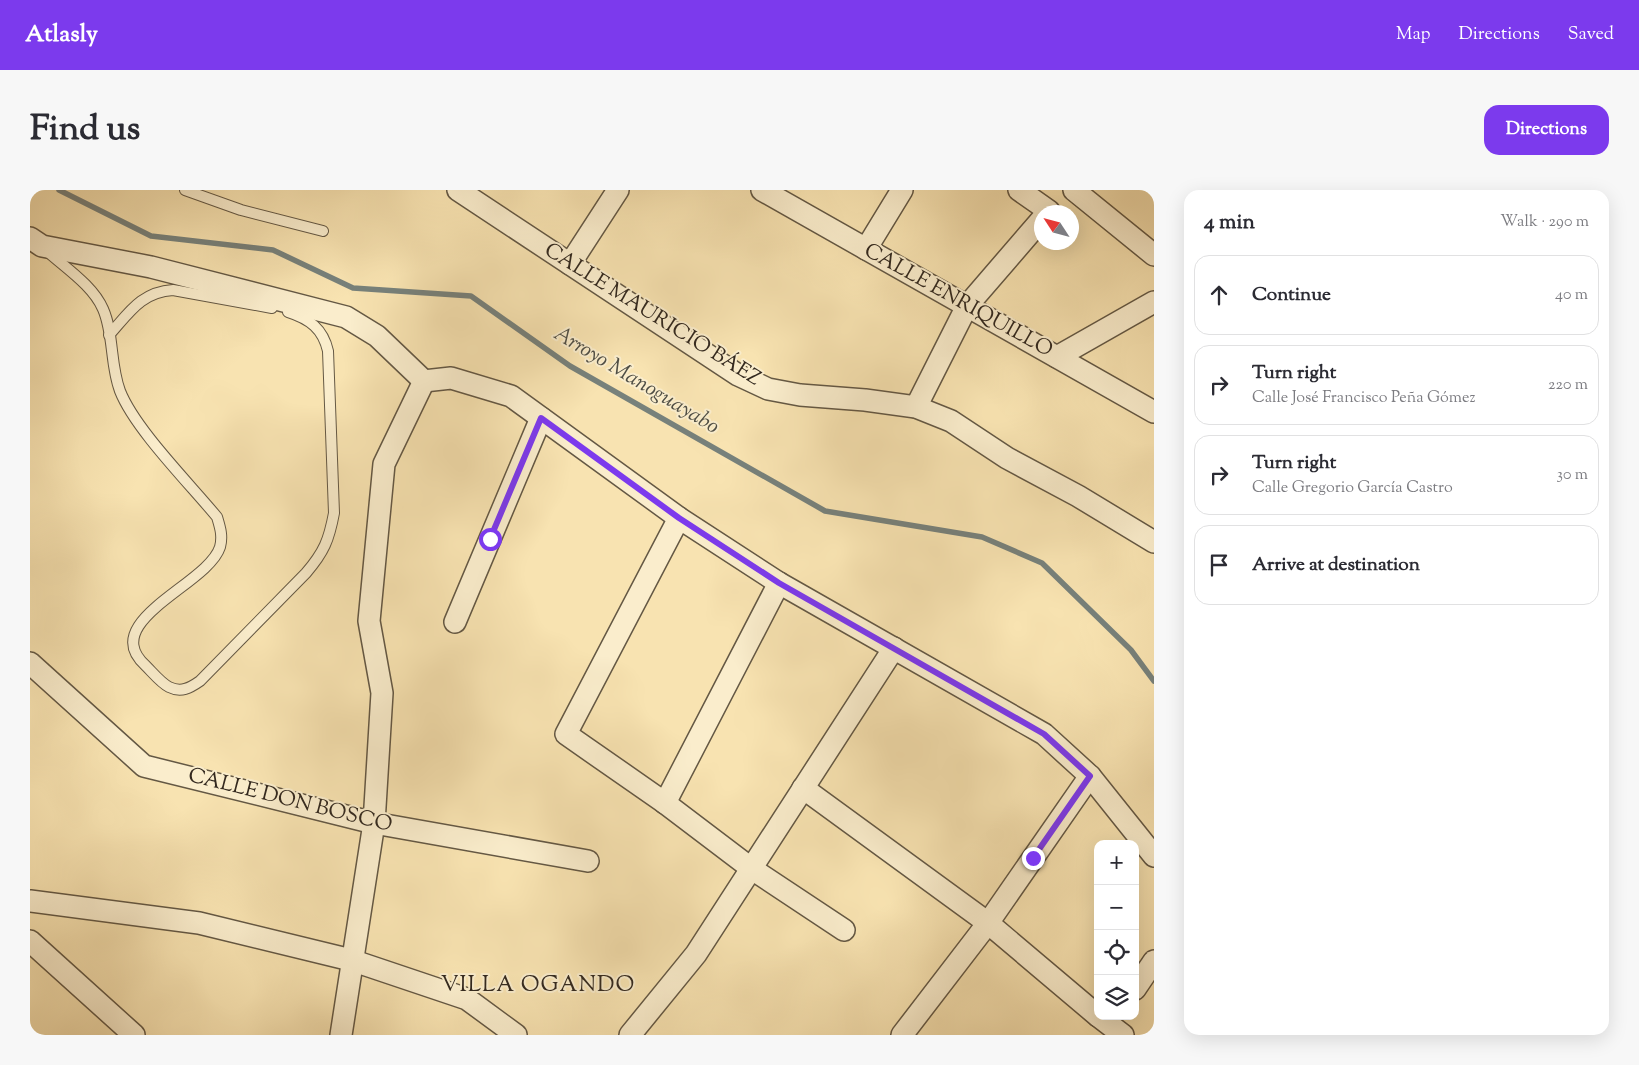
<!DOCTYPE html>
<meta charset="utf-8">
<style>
:root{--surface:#fff;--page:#f7f7f7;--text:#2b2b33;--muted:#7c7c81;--line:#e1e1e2;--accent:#7c3aed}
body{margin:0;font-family:"Sorts Mill Goudy",serif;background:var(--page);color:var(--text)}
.controls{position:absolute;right:15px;bottom:15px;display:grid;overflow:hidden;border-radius:10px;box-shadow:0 5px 20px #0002}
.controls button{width:45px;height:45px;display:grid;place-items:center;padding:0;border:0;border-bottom:1px solid var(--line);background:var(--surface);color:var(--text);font:25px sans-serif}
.compass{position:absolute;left:1004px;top:15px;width:45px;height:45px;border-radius:50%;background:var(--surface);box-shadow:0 5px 20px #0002;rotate:306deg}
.stop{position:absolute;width:15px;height:15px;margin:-11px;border:4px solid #7c3aed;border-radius:50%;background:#fff}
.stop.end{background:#7c3aed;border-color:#fff;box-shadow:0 1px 5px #0008}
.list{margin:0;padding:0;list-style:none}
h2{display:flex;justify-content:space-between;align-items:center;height:65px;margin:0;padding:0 20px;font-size:21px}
h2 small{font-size:16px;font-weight:400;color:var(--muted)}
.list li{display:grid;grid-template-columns:32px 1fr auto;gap:15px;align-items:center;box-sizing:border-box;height:80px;margin:0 10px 10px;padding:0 10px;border:1px solid var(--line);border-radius:15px}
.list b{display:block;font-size:19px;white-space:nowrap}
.list p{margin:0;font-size:16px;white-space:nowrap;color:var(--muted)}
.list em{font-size:16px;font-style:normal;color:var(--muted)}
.icon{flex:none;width:28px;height:28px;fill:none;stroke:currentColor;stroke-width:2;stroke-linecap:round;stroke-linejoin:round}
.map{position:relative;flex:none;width:1124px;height:845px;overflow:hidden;border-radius:15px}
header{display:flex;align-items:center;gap:30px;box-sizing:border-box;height:70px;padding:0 25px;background:var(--accent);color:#fff}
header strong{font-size:24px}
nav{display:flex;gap:28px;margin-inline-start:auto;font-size:18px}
.intro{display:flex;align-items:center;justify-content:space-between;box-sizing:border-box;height:120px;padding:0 30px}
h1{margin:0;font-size:35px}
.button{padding:12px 22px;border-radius:15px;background:var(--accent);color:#fff;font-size:18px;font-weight:700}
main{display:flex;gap:30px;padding:0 30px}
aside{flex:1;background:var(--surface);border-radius:15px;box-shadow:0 5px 20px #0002}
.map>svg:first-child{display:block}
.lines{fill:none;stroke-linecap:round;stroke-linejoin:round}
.stream{stroke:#77817b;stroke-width:5.5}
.service-casing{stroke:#645844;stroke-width:12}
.minor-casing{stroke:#645844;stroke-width:24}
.service{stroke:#faedcc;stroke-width:10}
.minor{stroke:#faedcc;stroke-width:21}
.route{stroke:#7c3aed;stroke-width:6}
.labels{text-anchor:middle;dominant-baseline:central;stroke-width:4;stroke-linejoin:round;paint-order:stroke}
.street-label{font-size:21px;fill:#33291f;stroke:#faedcc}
.water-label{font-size:22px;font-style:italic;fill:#4f4e45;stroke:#faedcc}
.neighbourhood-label{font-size:22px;letter-spacing:1px;fill:#33291f;stroke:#faedcc}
</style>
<header>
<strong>Atlasly</strong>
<nav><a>Map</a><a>Directions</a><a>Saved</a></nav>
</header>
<div class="intro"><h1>Find us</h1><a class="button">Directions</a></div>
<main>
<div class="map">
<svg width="1124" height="845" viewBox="0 0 1124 845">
<rect width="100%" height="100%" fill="#f8e3b1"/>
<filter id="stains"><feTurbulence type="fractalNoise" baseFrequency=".004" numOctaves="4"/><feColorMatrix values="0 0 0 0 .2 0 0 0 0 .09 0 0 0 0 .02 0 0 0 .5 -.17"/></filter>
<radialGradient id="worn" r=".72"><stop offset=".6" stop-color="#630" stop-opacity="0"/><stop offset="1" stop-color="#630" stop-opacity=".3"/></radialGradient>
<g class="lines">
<polyline class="stream" points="29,0 121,46 243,60 323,98 441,106 540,176 795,321 952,347 1012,373 1101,460 1124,491"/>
<defs>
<g id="service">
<polyline points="155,0 211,20 293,41"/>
<path d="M18,62c19,17 45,34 55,57 11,25 7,56 17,82 15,38 69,92 97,126 3,10 6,19 3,30 -12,38 -124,74 -74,119 7,7 15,17 23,21 12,6 21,1 31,-6l106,-108c18,-21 23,-33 28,-60l-6,-162c-5,-22 -18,-32 -40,-39"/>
<path d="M79,145c20,-22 32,-43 64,-45l99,18"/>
</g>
<g id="minor">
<polyline points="428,0 708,185 738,199 770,205 835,210 886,217 921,231 977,268 1048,306 1124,352"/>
<polyline points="732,0 1124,222"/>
<polyline points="989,0 1019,21"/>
<polyline points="1044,0 1124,65"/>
<polyline points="0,48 12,56 121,77 316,127 347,146 394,191"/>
<polyline points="836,59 872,0"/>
<polyline points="540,74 588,0"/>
<polyline points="1027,167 1124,112"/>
<polyline points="394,191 421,188 481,206 649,328 749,393 1014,544 1060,586 1124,666"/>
<polyline points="886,217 937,116 1012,29"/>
<polyline points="649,328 536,544 635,613 722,679 814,740"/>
<polyline points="425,432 511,228"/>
<polyline points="0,473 114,576 344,633 558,671"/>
<polyline points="773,598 958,733 1068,826"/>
<polyline points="635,613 749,393"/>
<polyline points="0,711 169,733 321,770 437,809 486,845"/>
<polyline points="0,751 104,845"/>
<polyline points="1105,799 1124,771"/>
<polyline points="1068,826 1093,845"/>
<polyline points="311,845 344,633 352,503 339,431 354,274 394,191"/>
<polyline points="600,845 666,764 864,458"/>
<polyline points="872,845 958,733 1060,586"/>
</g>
</defs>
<use href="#service" class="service-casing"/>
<use href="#minor" class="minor-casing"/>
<use href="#service" class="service"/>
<use href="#minor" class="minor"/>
</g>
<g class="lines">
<polyline class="route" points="460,349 511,228 649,328 749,393 1014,544 1060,586 1003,668"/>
</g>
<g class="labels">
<g class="street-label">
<text transform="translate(928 111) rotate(29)">CALLE ENRIQUILLO</text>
<text transform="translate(622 125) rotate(32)">CALLE MAURICIO BÁEZ</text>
<text transform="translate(260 611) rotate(14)">CALLE DON BOSCO</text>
</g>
<g class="water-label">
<text transform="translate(606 191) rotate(31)">Arroyo Manoguayabo</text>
</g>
<g class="neighbourhood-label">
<text x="508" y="796">VILLA OGANDO</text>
</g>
</g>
<rect width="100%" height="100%" filter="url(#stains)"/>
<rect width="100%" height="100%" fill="url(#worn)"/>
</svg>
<div class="controls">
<button>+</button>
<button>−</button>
<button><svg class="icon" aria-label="locate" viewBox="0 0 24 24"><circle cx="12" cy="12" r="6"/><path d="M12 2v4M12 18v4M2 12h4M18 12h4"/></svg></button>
<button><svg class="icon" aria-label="layers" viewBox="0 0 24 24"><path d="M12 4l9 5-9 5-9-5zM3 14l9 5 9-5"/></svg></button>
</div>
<svg class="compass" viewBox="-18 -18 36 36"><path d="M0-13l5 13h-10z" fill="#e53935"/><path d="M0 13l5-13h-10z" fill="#7c7c81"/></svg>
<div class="stop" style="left:460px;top:349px"></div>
<div class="stop end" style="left:1003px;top:668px"></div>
</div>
<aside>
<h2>4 min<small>Walk · 290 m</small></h2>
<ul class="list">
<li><svg class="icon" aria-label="ahead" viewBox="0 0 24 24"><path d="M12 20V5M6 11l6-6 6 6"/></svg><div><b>Continue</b></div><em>40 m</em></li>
<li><svg class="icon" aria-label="right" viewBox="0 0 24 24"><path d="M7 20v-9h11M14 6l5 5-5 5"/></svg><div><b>Turn right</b><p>Calle José Francisco Peña Gómez</p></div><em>220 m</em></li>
<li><svg class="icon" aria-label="right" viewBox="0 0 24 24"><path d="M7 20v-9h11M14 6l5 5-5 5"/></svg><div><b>Turn right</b><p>Calle Gregorio García Castro</p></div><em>30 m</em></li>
<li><svg class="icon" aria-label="arrive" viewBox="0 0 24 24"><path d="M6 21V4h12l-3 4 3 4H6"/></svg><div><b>Arrive at destination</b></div></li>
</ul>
</aside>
</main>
